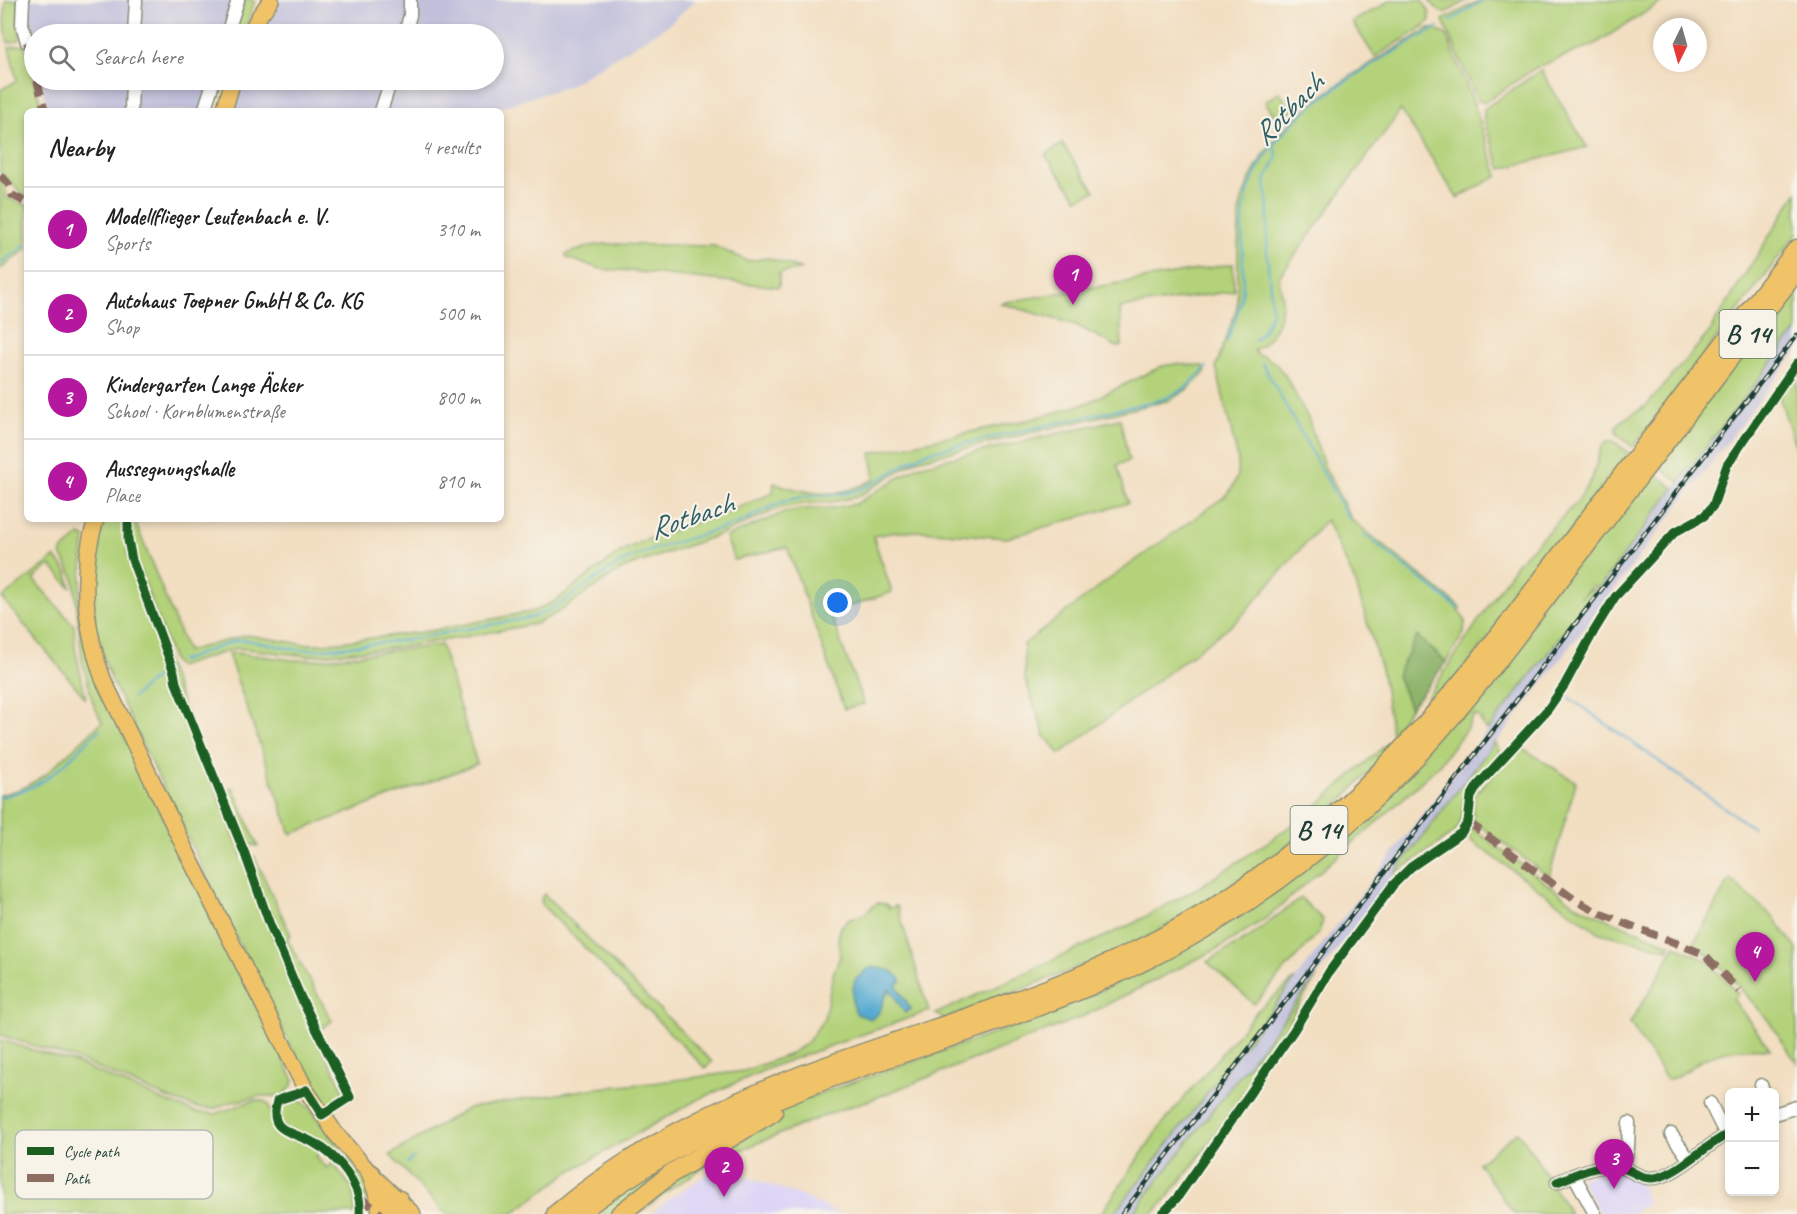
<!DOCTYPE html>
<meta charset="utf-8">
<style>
:root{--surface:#fff;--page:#f2f2f2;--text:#222;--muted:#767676;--line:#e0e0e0;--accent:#b5179e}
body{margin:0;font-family:Caveat,sans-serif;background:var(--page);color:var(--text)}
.controls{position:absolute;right:18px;bottom:18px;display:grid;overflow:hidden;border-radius:9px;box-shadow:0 3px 9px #0003}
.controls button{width:54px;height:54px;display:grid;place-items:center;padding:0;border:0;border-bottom:2px solid var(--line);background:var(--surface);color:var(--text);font:30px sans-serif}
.compass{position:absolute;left:1653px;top:18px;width:54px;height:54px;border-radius:50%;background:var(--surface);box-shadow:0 3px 9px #0003;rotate:185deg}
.you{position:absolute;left:838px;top:603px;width:21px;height:21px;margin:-15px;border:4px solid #fff;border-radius:50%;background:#1a73e8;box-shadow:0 0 0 9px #1a73e833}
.badge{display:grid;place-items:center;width:39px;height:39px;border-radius:50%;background:var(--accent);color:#fff;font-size:20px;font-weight:700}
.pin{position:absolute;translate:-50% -50px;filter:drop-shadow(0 2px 3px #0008)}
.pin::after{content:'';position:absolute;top:32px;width:21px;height:18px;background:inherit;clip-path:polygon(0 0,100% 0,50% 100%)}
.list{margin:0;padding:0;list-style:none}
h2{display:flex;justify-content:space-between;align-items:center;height:78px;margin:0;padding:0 24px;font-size:26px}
h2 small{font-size:20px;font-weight:400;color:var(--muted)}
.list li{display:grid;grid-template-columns:39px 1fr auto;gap:18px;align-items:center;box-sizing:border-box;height:84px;padding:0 24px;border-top:2px solid var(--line)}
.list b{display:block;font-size:22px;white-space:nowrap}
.list p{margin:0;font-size:20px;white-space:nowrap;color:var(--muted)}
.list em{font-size:20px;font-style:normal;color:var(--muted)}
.icon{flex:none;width:33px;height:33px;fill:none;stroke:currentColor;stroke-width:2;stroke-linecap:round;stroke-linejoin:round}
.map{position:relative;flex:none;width:1797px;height:1214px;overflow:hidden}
.search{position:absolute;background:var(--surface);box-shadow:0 3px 9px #0003;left:24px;top:24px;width:480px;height:66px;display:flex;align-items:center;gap:15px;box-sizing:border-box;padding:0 21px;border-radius:33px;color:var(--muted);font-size:22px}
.panel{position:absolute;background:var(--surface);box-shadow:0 3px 9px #0003;left:24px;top:108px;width:480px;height:414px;border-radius:9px}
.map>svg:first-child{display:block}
.built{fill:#ddd5f6}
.industrial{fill:#c2c1dc}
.green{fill:#b3d27a;stroke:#698857;stroke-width:1.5;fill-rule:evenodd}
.forest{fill:#8eb46a;stroke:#56784f;stroke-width:1.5}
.water{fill:#56abd2;stroke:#3a7483;stroke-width:1.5}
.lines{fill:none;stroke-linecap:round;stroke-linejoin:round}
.stream{stroke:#56abd2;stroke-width:2}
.minor-casing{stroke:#888e7a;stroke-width:15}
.major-casing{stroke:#888e7a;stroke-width:18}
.highway-casing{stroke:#888e7a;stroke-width:21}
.minor{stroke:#fff;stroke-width:12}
.major{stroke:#f1c369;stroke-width:15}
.highway{stroke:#f1c369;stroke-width:18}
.rail-casing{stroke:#1f3d34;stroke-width:4.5}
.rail{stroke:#f7f3e8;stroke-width:2;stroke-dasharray:7;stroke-linecap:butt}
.quiet{stroke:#8d6e63;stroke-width:8;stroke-dasharray:15 8;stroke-linecap:butt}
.cycleway-casing{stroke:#f7f3e8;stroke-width:13}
.cycleway{stroke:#1b5e20;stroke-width:9}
.labels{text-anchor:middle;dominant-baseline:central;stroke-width:4.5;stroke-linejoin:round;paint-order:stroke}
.shield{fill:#f7f3e8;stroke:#60746a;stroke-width:1.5}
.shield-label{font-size:27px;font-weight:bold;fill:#1f3d34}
.water-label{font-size:30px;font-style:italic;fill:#305e63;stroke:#f7f3e8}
.key{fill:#f7f3e8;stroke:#b6bcb2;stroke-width:1.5}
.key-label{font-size:16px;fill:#1f3d34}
</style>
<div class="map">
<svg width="1797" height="1214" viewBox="0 0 1797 1214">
<rect width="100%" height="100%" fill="#f7f3e8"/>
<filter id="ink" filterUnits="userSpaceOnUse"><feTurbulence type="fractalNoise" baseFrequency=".0167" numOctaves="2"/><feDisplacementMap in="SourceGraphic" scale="12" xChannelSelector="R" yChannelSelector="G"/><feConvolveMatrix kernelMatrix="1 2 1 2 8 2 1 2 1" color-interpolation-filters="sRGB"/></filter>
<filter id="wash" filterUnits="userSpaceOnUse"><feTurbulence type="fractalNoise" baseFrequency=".008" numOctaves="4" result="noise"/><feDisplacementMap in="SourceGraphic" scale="24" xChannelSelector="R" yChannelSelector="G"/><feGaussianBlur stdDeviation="1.35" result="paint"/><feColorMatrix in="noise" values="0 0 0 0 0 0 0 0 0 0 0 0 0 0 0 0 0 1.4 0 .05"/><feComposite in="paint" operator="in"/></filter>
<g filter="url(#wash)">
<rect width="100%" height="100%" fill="#f2dec1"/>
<g class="built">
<polygon points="718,1167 799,1195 839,1214 651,1214 670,1198"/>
<polygon points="1601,1171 1619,1171 1639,1180 1648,1204 1630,1214 1600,1214 1580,1179"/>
</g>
<g class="industrial">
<polygon points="28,0 244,0 232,34 34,34 34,61 27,24"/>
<polygon points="277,0 696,0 668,25 568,86 489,111 234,111 243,80 494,80 494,34 256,34"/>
<polygon points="40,80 218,80 207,111 48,111"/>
<polygon points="1797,330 1797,351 1317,976 1132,1214 1114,1214"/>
</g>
<g class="green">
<polygon points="6,0 18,0 20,40 8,43 4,21"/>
<polygon points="244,0 255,0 244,34 233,34"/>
<polygon points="1388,0 1421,0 1429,10 1430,20 1425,26 1375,57 1352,22 1385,4"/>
<polygon points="1428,0 1468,0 1447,12 1441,12"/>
<polygon points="1481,0 1665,0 1595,44 1535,68 1484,103 1477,100 1443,20"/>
<path d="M1430,28l16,6 28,70 24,72 -41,22 -56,-88 -122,167c1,8 3,16 3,24 0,18 -11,43 -28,49l3,5 7,1 11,7 10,12 23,43 16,48 28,54 109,88 -2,3 6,9 -1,13 -18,29 -28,-25 -21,38 13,33 -18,25 -10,-60 -26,-89 -30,-64 -87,99 -179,135 -15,-18 -20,-57 -1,-35 80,-61 120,-86 8,-9 5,-12 1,-17 -22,-92 21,-60 2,-94c19,-94 117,-139 191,-185z"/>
<polygon points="20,45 25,46 43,111 27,111 27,199 0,172 0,90 17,81 9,47"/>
<polygon points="1541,70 1587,147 1501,169 1484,120 1484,109"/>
<polygon points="1279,92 1292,110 1279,122 1265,102"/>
<polygon points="1062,144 1095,191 1078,199 1045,155"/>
<polygon points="0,177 6,184 6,198 27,205 27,249 0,269"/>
<polygon points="1797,192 1797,234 1633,447 1617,434 1616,427 1620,422 1647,405 1713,328 1712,327"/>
<polygon points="604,244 714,246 748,261 768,258 803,269 779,273 779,287 621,270 604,270 567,258 566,254 591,246"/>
<polygon points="1233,264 1234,291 1120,308 1122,346 1117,347 1076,325 1000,303"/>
<polygon points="1797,283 1797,330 1679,482 1657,465"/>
<path d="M1175,364l28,2 3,6 -18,17 -18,11 -253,60 -60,37 -26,5 -30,2 -23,5 -54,24 -100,35 -69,46 -20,10 -76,14 -66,10 -86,8 -70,-8 -59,19 -5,-6 -42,-115 -1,-27h4l53,132 60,-16 56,9h19l108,-13 105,-20 20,-10 67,-50 23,-11 87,-30 41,-17 1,-10c39,12 63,17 101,-4l-4,-26 161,-34 55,-16 75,-37z"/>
<polygon points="1797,370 1797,451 1779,396"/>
<polygon points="1120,419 1129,461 1117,465 1128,503 1007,538 923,531 896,532 873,536 892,592 830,613 864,704 844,709 787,547 734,560 726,537 783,513 803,509 832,508 856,504 918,466"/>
<polygon points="1607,441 1613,441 1629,453 1495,631 1427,713 1331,811 1235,887 1128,948 945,1019 935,1014 1134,923 1201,886 1277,836 1313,809 1398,734 1418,711 1517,563 1577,502 1592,479 1601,448"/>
<path d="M1653,472l21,16 -75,100 -7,-2 -12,12 11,-8h6l-108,139h-4l-6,-12 -5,-2 -7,13 -30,39 -41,38 -128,112 -49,31 -137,69 -212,83 -37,12 -121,50 -36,23 -38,29h-15c58,-42 117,-83 181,-115l208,-72 69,-27 29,-14 143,-78 369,-396h3l-2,-2z"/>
<path d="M103,519h22l-1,7 4,30 38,105 102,262 47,112 28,53c0,12 -14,22 -24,14l-92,-183 -116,-240c-13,-35 -23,-71 -19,-110 1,-16 7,-34 11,-50z"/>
<polygon points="80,535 85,537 79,603 82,632 94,675 294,1081 290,1089 281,1096 260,1096 228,1103 214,1109 198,1108 170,1099 76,1059 0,1035 0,795 21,789 44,776 102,722 93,703 82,659 74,579 61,554 62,551"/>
<polygon points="55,557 67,572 71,588 50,565 33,579 74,625 75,648 86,699 2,598"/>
<polygon points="441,645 477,764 291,834 228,654 236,653 293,660 314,660"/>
<path d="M1494,743l6,9v7c-13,12 -30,26 -36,44 -4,13 0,19 -10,30l-61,42z"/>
<polygon points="1519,746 1576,782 1549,877 1472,820 1475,794"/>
<polygon points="233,788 258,846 247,844 239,835 223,791"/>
<polygon points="1469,826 1575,904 1607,919 1670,944 1668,949 1600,933 1466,837"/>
<path d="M254,856l37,79 -4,4 45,82 -12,8c-27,-50 -48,-104 -66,-159l-2,-10z"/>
<polygon points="1730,879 1774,918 1797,949 1797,1063 1768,1020 1734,981 1711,956 1692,946"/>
<polygon points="544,894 712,1062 705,1068 543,906 541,899"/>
<polygon points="1301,898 1323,920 1319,932 1254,1004 1207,962 1248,938"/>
<path d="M877,903l9,1 3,4 8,-2 32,105 -153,54 -81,36 -126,71 -57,42h-66l-56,-59 78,-47 129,-20 55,-5 92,-12 44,-16 19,-12 17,-24 10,-48 6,-14 -2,-19 3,-11 7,-7 16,-6zM855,981l41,4 9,27 -15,-23 -7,12 -31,-1z"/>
<path d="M1674,945l33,15 31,34 -5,5 37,50c-21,-1 -46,-1 -66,10 -13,8 -22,17 -37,21l-37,-57 29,-47z"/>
<path d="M1317,976c-51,81 -100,166 -164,238h-21z"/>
<polygon points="1295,979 1114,1214 1101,1214 1159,1128 1258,1010"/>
<polygon points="0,1040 76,1063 167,1102 195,1112 215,1114 255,1100 264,1101 269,1105 274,1122 282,1133 316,1147 321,1152 316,1157 327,1168 333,1163 353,1189 355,1214 0,1214"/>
<path d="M294,1100l7,1 9,7 66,88 -2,10c-17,-13 -24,-35 -39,-51 -17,-19 -33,-14 -48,-26 -15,-10 -8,-27 7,-29z"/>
<polygon points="1517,1132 1527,1144 1570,1214 1514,1214 1478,1163"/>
<polygon points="708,1140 612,1214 590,1214 637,1181"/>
</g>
<polygon class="forest" points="1417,636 1446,662 1410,708 1397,675"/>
<path class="water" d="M875,967l17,4 9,8v3l-5,3 15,24 -6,4 -15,-24c-10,10 -5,23 -19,30l-14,-5c-7,-10 -5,-22 -2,-34l13,-11z"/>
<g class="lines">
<g class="stream">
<polyline points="1450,21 1484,0"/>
<polyline points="0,264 27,244"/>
<path d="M1227,341c8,-19 15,-37 16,-58 1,-24 -3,-49 1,-73 15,-92 122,-141 194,-183"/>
<polyline points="1254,341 1264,330 1272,313 1267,250 1268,208 1265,180 1275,162 1277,155 1274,145"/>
<polyline points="1262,363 1349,519"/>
<polyline points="1364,534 1459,609"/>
<path d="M181,661l54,-20 11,-1 53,10 24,-1 84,-9 126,-23c36,-13 63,-43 98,-59 33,-14 69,-22 104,-34 18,-7 35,-18 54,-24 21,-7 45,-2 67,-9 26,-9 47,-29 72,-39l236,-53 20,-10 23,-22"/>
<polyline points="1568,697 1753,828"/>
<polyline points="132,698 167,668"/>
<path d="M0,797c9,-2 18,-5 27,-8 29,-11 51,-40 73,-60"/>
<polyline points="407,1163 414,1157"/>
</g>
</g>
</g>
<g filter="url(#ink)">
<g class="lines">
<defs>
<g id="minor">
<polyline points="23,0 22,24 27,42"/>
<polyline points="134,34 136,0"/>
<polyline points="227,34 238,0"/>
<polyline points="405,34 410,15 410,0"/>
<polyline points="131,111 132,80"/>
<polyline points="204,111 214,80"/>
<polyline points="381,111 391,80"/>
<polyline points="1761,1085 1764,1092"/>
<polyline points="1710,1103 1726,1135"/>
<polyline points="1774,1114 1797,1107"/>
<polyline points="1671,1134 1689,1159"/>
<polyline points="1623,1168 1628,1148 1629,1123"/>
<polyline points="1574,1175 1595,1214"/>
<path d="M1557,1182c20,-8 45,-21 67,-14 12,5 20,13 35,9 21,-5 48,-33 71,-44"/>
</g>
<g id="major">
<polyline points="249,34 260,15 271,0"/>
<polyline points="224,111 233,80"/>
<path d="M96,519c-17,54 -12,107 7,160l84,174 119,237 30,44 35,40 42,40"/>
</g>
<g id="highway">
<polyline points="371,1174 381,1202 381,1214"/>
<polyline points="386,1214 399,1200"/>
<path d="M556,1214c72,-61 159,-105 246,-139 124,-47 254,-79 370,-143 110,-60 202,-146 282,-241 42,-49 80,-102 120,-153 74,-97 149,-193 223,-289"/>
<path d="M577,1214c70,-53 147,-95 229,-127 117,-44 238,-74 350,-132 102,-51 192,-124 269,-208 57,-63 107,-132 159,-199 71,-93 142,-185 213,-278"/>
<polyline points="620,1214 672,1173 773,1112"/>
</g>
</defs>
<use href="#minor" class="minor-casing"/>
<use href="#major" class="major-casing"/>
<use href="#highway" class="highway-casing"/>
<use href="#minor" class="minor"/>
<use href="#major" class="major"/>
<use href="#highway" class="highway"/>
<defs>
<polyline id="rail" points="1122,1214 1797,335"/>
</defs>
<use href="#rail" class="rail-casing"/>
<use href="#rail" class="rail"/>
<g class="quiet">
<polyline points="27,42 34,71"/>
<polyline points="37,80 45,111"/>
<polyline points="0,175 8,183 12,195 27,203"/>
<polyline points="1468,822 1575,900 1601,914 1704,954 1739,991"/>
<polyline points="360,1197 381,1214"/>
</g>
<defs>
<g id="cycleway">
<path d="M128,519v21l4,20 42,112 2,11 69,171 25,71 31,73 49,99 -28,18 -16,-25c-10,5 -20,6 -29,11 -10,33 17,30 37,42 24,13 49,43 46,71"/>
<path d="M1557,1182c20,-8 45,-21 67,-14 12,5 20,13 35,9 21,-5 48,-33 71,-44"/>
<polyline points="1162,1214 1177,1198 1294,1030 1329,972 1393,885 1411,867 1461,833 1468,822 1471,797 1478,785 1548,709 1564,686 1594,631 1615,597 1675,532 1704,516 1713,506 1727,465 1797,363"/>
</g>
</defs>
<use href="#cycleway" class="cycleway-casing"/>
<use href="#cycleway" class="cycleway"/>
</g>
</g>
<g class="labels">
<g class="shield">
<rect x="1719.5" y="310" width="57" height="48" rx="4.5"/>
<rect x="1290.5" y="806" width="57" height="48" rx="4.5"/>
</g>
<g class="shield-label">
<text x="1748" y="334">B 14</text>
<text x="1319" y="830">B 14</text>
</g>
<g class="water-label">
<text transform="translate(1288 109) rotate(-45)">Rotbach</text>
<text transform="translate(691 516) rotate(-19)">Rotbach</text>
</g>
</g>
<rect x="15" y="1130" width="198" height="69" rx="9" class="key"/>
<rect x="27" y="1147" width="27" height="8" fill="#1b5e20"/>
<rect x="27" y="1174" width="27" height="8" fill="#8d6e63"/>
<g class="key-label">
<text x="64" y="1157">Cycle path</text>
<text x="64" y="1184">Path</text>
</g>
</svg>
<div class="controls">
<button>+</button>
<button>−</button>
</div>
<svg class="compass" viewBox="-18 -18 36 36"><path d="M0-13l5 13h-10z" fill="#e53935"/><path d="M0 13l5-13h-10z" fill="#767676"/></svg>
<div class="you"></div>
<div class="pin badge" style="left:1073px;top:305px">1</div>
<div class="pin badge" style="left:724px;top:1197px">2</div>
<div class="pin badge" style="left:1614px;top:1189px">3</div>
<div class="pin badge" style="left:1755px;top:982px">4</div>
<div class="search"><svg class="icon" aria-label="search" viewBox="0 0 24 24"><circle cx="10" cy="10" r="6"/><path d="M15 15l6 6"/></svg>Search here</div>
<section class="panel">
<h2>Nearby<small>4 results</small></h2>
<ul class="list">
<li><span class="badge">1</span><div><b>Modellflieger Leutenbach e. V.</b><p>Sports</p></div><em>310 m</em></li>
<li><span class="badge">2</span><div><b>Autohaus Toepner GmbH &amp; Co. KG</b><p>Shop</p></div><em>500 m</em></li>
<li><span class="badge">3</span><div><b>Kindergarten Lange Äcker</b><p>School · Kornblumenstraße</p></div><em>800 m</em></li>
<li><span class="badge">4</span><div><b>Aussegnungshalle</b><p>Place</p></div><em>810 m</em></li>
</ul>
</section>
</div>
